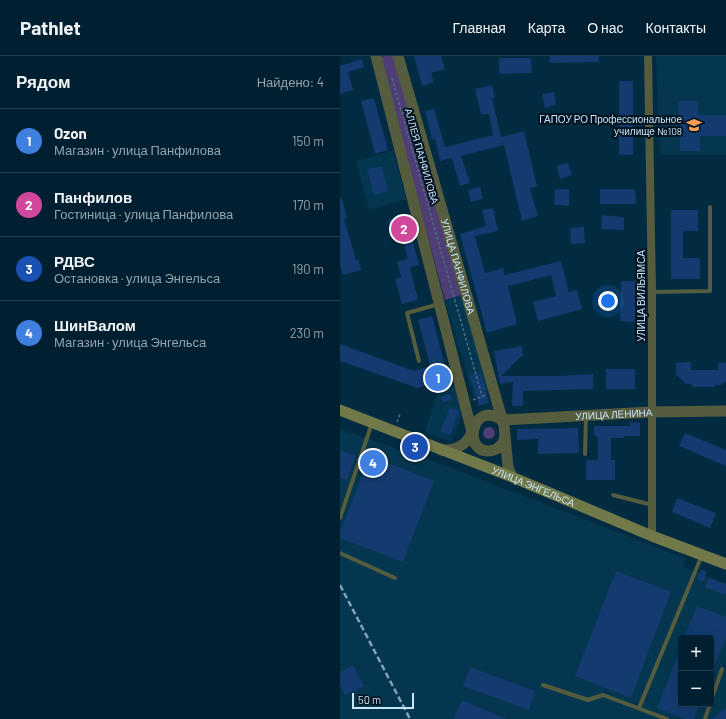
<!DOCTYPE html>
<html lang="ru">
<meta charset="utf-8">
<style>
:root{--surface:#002031;--page:#0a2839;--text:#f1f3f6;--muted:#95a3ab;--line:#223e4d;--accent:#fc9d53}
body{margin:0;font-family:Barlow,sans-serif;background:var(--page);color:var(--text)}
.controls{position:absolute;right:12px;bottom:12px;display:grid;overflow:hidden;border-radius:4px;box-shadow:0 4px 16px #0002}
.controls button{width:36px;height:36px;display:grid;place-items:center;padding:0;border:0;border-bottom:1px solid var(--line);background:var(--surface);color:var(--text);font:20px sans-serif}
.scale{position:absolute;left:12px;bottom:10px;width:62px;box-sizing:border-box;padding-left:4px;border:2px solid #c9e6f9;border-top:0;font-size:11px;line-height:14px;white-space:nowrap;color:#c9e6f9;-webkit-text-stroke:3px #00121f;paint-order:stroke}
.you{position:absolute;left:268px;top:245px;width:14px;height:14px;margin:-10px;border:3px solid #fff;border-radius:50%;background:#1a73e8;box-shadow:0 0 0 6px #1a73e833}
.badge{display:grid;place-items:center;width:26px;height:26px;border-radius:50%;background:var(--accent);color:#fff;font-size:13px;font-weight:700}
.pin{position:absolute;translate:-50% -50%;border:2px solid #fff;box-shadow:0 1px 4px #0006}
.list{margin:0;padding:0;list-style:none}
h2{display:flex;justify-content:space-between;align-items:center;height:52px;margin:0;padding:0 16px;font-size:17px}
h2 small{font-size:13px;font-weight:400;color:var(--muted)}
.list li{display:grid;grid-template-columns:26px 1fr auto;gap:12px;align-items:center;box-sizing:border-box;height:64px;padding:0 16px;border-top:1px solid var(--line)}
.list b{display:block;font-size:15px;white-space:nowrap}
.list p{margin:0;font-size:13px;white-space:nowrap;color:var(--muted)}
.list em{font-size:13px;font-style:normal;color:var(--muted)}
.map{position:relative;flex:none;width:386px;height:663px;overflow:hidden}
header{display:flex;align-items:center;gap:24px;box-sizing:border-box;height:56px;padding:0 20px;background:var(--surface);border-bottom:1px solid var(--line)}
header strong{font-size:19px}
nav{display:flex;gap:22px;margin-inline-start:auto;font-size:14px}
main{display:flex}
aside{flex:1;background:var(--surface)}
.map>svg:first-child{display:block}
.built{fill:#04374f;fill-rule:evenodd}
.green{fill:#4f3d76}
.building{fill:#133b6f}
.lines{fill:none;stroke-linecap:round;stroke-linejoin:round}
.path{stroke:#486e83;stroke-width:1.5;stroke-dasharray:3 2;stroke-linecap:butt}
.service{stroke:#565c3e;stroke-width:4}
.minor{stroke:#565c3e;stroke-width:8}
.tertiary{stroke:#565c3e;stroke-width:11}
.secondary{stroke:#717949;stroke-width:11}
.rail{stroke:#81a3b7;stroke-width:2.5;stroke-dasharray:6 3;stroke-linecap:butt}
.labels{text-anchor:middle;dominant-baseline:central;stroke-width:4;stroke-linejoin:round;paint-order:stroke}
.poi-label{font-size:10px;fill:#c9e6f9;stroke:#00121f;text-anchor:end}
.street-label{font-size:10px;fill:#c9e6f9;stroke:#00121f}
</style>
<header>
<strong>Pathlet</strong>
<nav><a>Главная</a><a>Карта</a><a>О нас</a><a>Контакты</a></nav>
</header>
<main>
<aside>
<h2>Рядом<small>Найдено: 4</small></h2>
<ul class="list">
<li><span class="badge" style="background:#3f7fe0">1</span><div><b>Ozon</b><p>Магазин · улица Панфилова</p></div><em>150 m</em></li>
<li><span class="badge" style="background:#d1479c">2</span><div><b>Панфилов</b><p>Гостиница · улица Панфилова</p></div><em>170 m</em></li>
<li><span class="badge" style="background:#1a4fb4">3</span><div><b>РДВС</b><p>Остановка · улица Энгельса</p></div><em>190 m</em></li>
<li><span class="badge" style="background:#3f7fe0">4</span><div><b>ШинВалом</b><p>Магазин · улица Энгельса</p></div><em>230 m</em></li>
</ul>
</aside>
<div class="map">
<svg width="386" height="663" viewBox="0 0 386 663">
<rect width="100%" height="100%" fill="#002b41"/>
<g class="built">
<polygon points="316,0 386,0 386,99 320,99"/>
<polygon points="53,95 66,143 29,154 16,105"/>
<polygon points="121,239 150,336 134,341 105,244"/>
<polygon points="117,329 124,354 112,386 85,376 97,337"/>
<path d="M0,373l106,37 241,93 -4,8 16,6 2,-4 6,3 -2,4 21,8v135h-386zM341,582h30v66h-30z"/>
</g>
<g class="green">
<polygon points="44,0 55,0 121,239 105,244 39,1"/>
<circle cx="149" cy="377" r="6"/>
</g>
<g class="building">
<polygon points="74,0 101,0 105,13 91,17 94,26 82,30"/>
<polygon points="210,0 259,0 259,6 209,7"/>
<polygon points="159,2 191,2 192,17 159,18"/>
<polygon points="22,3 24,11 8,16 13,34 0,38 0,10"/>
<rect x="279" y="25" width="14" height="74"/>
<polygon points="152,29 155,42 152,42 161,81 184,75 197,130 189,133 190,133 198,160 182,165 164,89 121,100 130,127 120,130 112,102 100,105 95,83 92,83 85,55 94,53 105,91 153,79 149,58 141,58 135,33"/>
<polygon points="214,36 216,49 205,52 202,38"/>
<polygon points="34,42 48,94 35,98 21,45"/>
<polygon points="338,45 358,45 358,59 386,59 386,80 360,80 360,95 340,95"/>
<polygon points="228,107 232,119 220,123 217,110"/>
<polygon points="42,110 48,135 34,139 27,113"/>
<polygon points="140,131 143,143 131,146 128,134"/>
<polygon points="215,133 229,133 229,150 214,149"/>
<polygon points="260,133 295,133 296,148 260,148"/>
<polygon points="0,143 2,143 7,162 4,163 16,204 18,203 21,214 3,219 0,209"/>
<polygon points="153,152 158,175 135,180 145,217 163,212 165,219 221,205 229,236 237,234 242,253 198,265 193,246 216,240 211,219 168,230 177,268 147,277 120,178 146,170 142,154"/>
<polygon points="331,154 358,154 358,175 343,175 343,202 360,202 360,223 331,223"/>
<polygon points="66,159 79,209 70,211 78,244 62,248 55,223 61,221 57,206 68,203 59,170 51,173 48,164"/>
<polygon points="262,159 284,161 284,174 261,173"/>
<polygon points="244,171 245,187 231,188 230,172"/>
<polygon points="281,225 296,225 295,266 280,265"/>
<polygon points="92,260 104,306 97,308 102,325 78,332 0,305 0,288 74,315 90,310 78,264"/>
<polygon points="182,290 183,299 161,320 220,320 253,318 253,333 183,335 183,350 172,350 173,326 160,328 154,295"/>
<polygon points="351,306 351,314 378,314 378,307 386,307 386,325 381,329 375,329 375,331 352,331 352,328 346,328 336,318 336,307"/>
<rect x="266" y="313" width="29" height="20"/>
<polygon points="141,316 149,347 139,350 130,320"/>
<polygon points="110,338 112,344 103,346 102,340"/>
<polygon points="110,351 119,355 110,379 100,376"/>
<polygon points="290,366 300,367 300,380 284,380 284,382 271,382 271,404 275,404 275,424 246,424 246,404 258,404 258,381 254,379 254,370 290,370"/>
<polygon points="238,372 239,397 198,398 198,383 177,384 177,373"/>
<polygon points="345,377 386,394 386,410 339,390"/>
<polygon points="0,394 16,400 7,424 0,422"/>
<polygon points="30,400 94,425 63,506 0,482 0,476"/>
<polygon points="337,442 376,457 370,472 332,456"/>
<polygon points="361,514 367,516 363,526 357,523"/>
<polygon points="276,515 331,536 291,642 235,620"/>
<polygon points="369,522 386,528 386,539 365,531"/>
<polygon points="357,550 386,561 386,582 371,619 371,582 344,582"/>
<polygon points="341,592 341,648 360,648 354,663 346,663 317,652"/>
<polygon points="13,609 24,630 5,639 0,628 0,616"/>
<polygon points="130,611 195,635 189,654 123,630"/>
<polygon points="122,644 166,663 114,663"/>
<polygon points="386,652 386,663 371,663"/>
</g>
<g class="lines">
<g class="path">
<polyline points="52,22 142,340"/>
<polyline points="133,344 146,339"/>
<polyline points="57,366 60,358"/>
</g>
<g class="service">
<polyline points="312,236 370,235 370,151"/>
<polyline points="79,305 67,257 99,248"/>
<polyline points="245,398 246,360"/>
<polyline points="273,439 312,449"/>
<polyline points="0,462 32,367"/>
<polyline points="0,497 55,522"/>
<polyline points="203,629 248,644 263,639 327,663"/>
<polyline points="371,645 382,613"/>
<polyline points="299,652 362,499"/>
<polyline points="365,663 370,648"/>
</g>
<polyline class="minor" points="308,0 312,236 312,480"/>
<g class="tertiary">
<path d="M36,0l96,376c-5,13 -17,19 -31,18"/>
<path id="s1" d="M58,0l106,370 4,41 4,10"/>
<path id="s2" d="M162,364l149,-8 75,-1"/>
<path d="M162,364c-32,-22 -41,39 -8,30 7,-2 10,-8 11,-14"/>
</g>
<path class="secondary" id="s3" d="M0,354l172,67 140,59 74,28"/>
<polyline class="rail" points="0,529 70,663"/>
</g>
<defs>
<symbol id="university-bare" viewBox="-9 -9 18 18"><path d="M0-5L7-2L0 1L-7-2ZM-4 1L0 2.5L4 1V4Q0 6-4 4Z" fill="#fc9d53" stroke="#00121f" stroke-width="2.5" paint-order="stroke"/></symbol>
</defs>
<g fill-rule="evenodd">
<use href="#university-bare" x="343" y="58" width="22" height="22"/>
</g>
<g class="labels">
<g class="poi-label">
<text x="342" y="63">ГАПОУ РО Профессиональное<tspan x="342" dy="12">училище №108</tspan></text>
</g>
<g class="street-label">
<text transform="translate(82 100) rotate(74)">АЛЛЕЯ ПАНФИЛОВА</text>
<text stroke="none"><textPath href="#s1" startOffset="219">УЛИЦА ПАНФИЛОВА</textPath></text>
<text transform="translate(301 240) rotate(-90)">УЛИЦА ВИЛЬЯМСА</text>
<text stroke="none"><textPath href="#s2" startOffset="112">УЛИЦА ЛЕНИНА</textPath></text>
<text stroke="none"><textPath href="#s3" startOffset="208">УЛИЦА ЭНГЕЛЬСА</textPath></text>
</g>
</g>
</svg>
<div class="controls">
<button>+</button>
<button>−</button>
</div>
<div class="scale">50 m</div>
<div class="you"></div>
<div class="pin badge" style="left:98px;top:322px;background:#3f7fe0">1</div>
<div class="pin badge" style="left:64px;top:173px;background:#d1479c">2</div>
<div class="pin badge" style="left:75px;top:391px;background:#1a4fb4">3</div>
<div class="pin badge" style="left:33px;top:407px;background:#3f7fe0">4</div>
</div>
</main>
